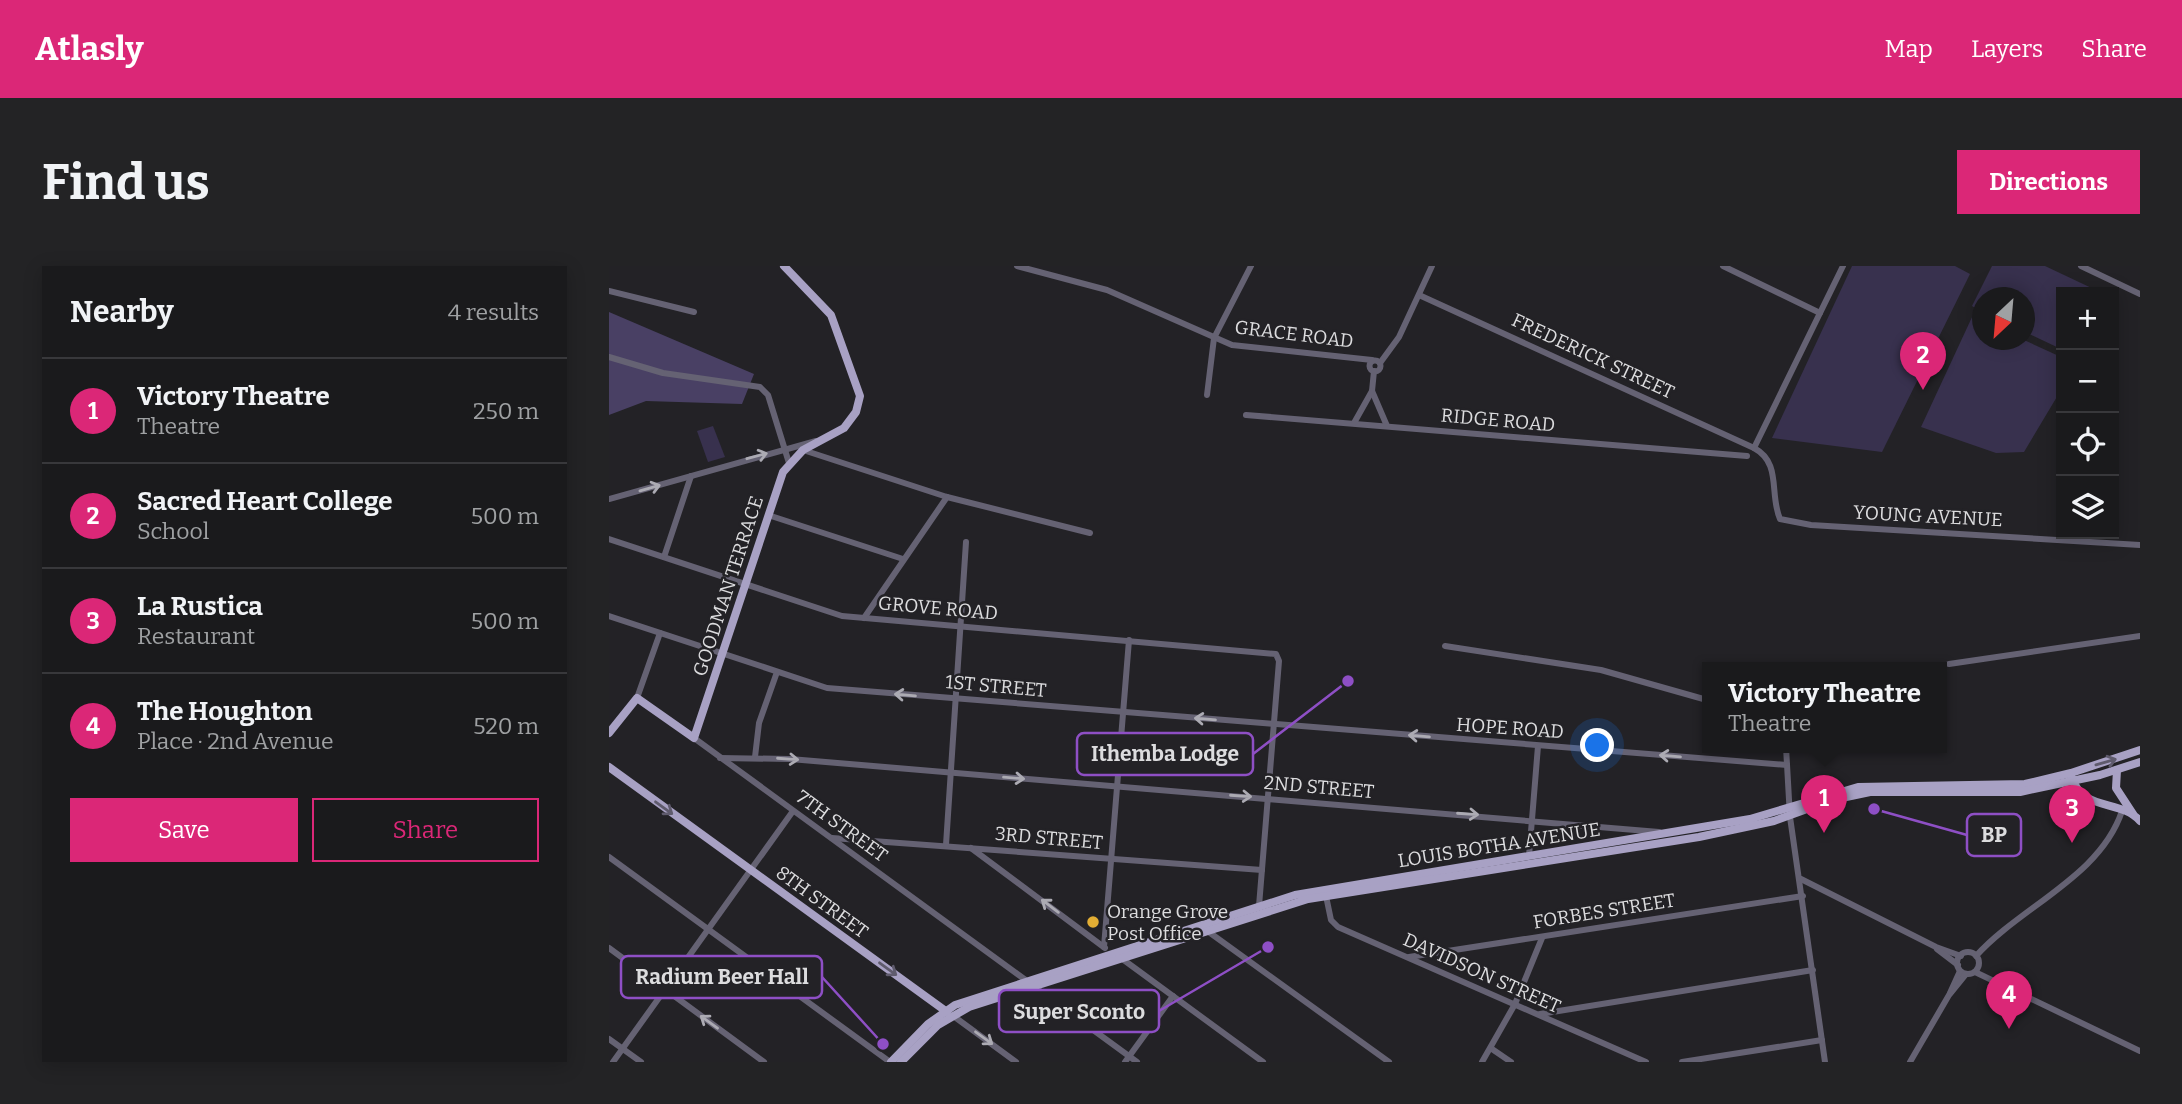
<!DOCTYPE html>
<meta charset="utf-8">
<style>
:root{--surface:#1a1a1c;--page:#232325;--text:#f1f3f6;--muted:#9fa1a3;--line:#38383b;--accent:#db2777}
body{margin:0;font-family:Bitter,serif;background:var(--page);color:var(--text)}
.controls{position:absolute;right:21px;top:21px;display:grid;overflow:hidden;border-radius:0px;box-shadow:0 4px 18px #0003}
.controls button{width:63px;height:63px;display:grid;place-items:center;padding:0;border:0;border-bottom:2px solid var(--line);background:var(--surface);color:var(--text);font:35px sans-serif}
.compass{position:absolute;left:1363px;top:21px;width:63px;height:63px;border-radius:50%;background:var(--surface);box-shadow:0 4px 18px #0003;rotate:206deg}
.you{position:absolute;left:989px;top:480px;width:24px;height:24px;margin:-18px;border:5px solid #fff;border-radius:50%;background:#1a73e8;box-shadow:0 0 0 10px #1a73e833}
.badge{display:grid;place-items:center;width:46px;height:46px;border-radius:50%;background:var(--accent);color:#fff;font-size:23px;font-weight:700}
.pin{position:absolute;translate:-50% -58px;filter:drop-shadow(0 2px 4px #0008)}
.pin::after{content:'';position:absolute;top:37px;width:24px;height:21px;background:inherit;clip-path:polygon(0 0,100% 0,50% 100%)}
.popup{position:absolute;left:1093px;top:396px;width:245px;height:91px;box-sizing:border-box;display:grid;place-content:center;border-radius:0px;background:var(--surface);filter:drop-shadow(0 2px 5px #0005);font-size:23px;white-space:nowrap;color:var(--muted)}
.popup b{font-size:26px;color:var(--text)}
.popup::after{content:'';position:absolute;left:50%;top:100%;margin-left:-14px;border:14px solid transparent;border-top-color:var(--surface)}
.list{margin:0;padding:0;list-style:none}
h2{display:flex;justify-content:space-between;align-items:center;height:91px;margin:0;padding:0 28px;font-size:30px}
h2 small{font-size:23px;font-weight:400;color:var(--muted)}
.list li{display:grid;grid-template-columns:46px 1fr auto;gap:21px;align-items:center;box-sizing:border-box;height:105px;padding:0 28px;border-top:2px solid var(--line)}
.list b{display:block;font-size:26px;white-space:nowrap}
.list p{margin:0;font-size:23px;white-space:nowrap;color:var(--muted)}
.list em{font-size:23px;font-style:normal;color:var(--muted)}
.actions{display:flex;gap:14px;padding:21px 28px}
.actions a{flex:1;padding:16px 0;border:2px solid var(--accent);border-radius:0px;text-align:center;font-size:24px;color:var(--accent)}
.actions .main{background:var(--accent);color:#fff}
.icon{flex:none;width:38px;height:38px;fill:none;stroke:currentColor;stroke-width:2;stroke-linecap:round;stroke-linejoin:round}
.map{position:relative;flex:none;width:1531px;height:796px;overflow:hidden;border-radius:0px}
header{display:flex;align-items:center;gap:42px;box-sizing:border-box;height:98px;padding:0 35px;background:var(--accent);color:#fff}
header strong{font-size:33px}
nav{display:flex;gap:38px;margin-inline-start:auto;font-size:24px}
.intro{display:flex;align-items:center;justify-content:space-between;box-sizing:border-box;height:168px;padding:0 42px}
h1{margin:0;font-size:49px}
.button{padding:18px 32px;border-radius:0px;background:var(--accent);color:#fff;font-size:24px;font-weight:700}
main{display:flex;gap:42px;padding:0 42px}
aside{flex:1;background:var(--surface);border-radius:0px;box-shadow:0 4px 18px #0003}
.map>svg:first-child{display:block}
.green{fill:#38314e}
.forest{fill:#494064}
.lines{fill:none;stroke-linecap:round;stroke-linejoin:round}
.minor{stroke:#656273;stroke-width:6}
.major{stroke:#a8a1c4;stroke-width:8}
.oneway{stroke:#acabb3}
.oneway2{stroke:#5f5b6d}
.poi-dot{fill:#e3ae34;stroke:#232226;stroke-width:2.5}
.labels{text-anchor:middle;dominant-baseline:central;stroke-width:5;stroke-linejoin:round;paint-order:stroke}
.street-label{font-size:19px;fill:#dcdcde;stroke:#232226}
.poi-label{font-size:19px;fill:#dcdcde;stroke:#232226;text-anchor:start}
.leader{fill:none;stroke:#8e4fc5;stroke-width:2.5}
.callout-dot{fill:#8e4fc5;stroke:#232226;stroke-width:2.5}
.callout{fill:#232226;stroke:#8e4fc5;stroke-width:2.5}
.callout-label{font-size:21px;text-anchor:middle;font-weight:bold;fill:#dcdcde}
</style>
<header>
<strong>Atlasly</strong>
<nav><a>Map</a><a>Layers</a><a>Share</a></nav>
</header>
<div class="intro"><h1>Find us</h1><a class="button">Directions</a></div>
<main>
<aside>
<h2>Nearby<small>4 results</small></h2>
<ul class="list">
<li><span class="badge">1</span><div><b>Victory Theatre</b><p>Theatre</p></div><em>250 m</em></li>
<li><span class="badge">2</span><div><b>Sacred Heart College</b><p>School</p></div><em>500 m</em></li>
<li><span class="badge">3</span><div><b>La Rustica</b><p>Restaurant</p></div><em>500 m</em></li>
<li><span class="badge">4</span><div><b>The Houghton</b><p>Place · 2nd Avenue</p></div><em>520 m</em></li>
</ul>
<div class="actions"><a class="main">Save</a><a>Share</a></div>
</aside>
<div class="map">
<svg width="1531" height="796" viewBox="0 0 1531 796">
<rect width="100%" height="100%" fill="#232226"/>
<g class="green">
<polygon points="1243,0 1346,0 1361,8 1273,186 1163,172"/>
<polygon points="1383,0 1436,0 1491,26 1452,26 1452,83 1416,66 1416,32 1374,32 1373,46 1363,40"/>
<polygon points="1364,49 1373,54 1374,74 1415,74 1452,91 1452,124 1415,186 1387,187 1312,161"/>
<polygon points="104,160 116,191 99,196 88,165"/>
</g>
<polygon class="forest" points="0,46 145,108 133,138 37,135 0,149"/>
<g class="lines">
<g class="minor">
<polyline points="408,0 498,24 623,79 763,94"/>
<polyline points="1114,0 1211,47"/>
<path d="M1234,0l-89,182c28,15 15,46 26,71l31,6 329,20"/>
<polyline points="1472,0 1531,28"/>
<polyline points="0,25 85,46"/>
<polyline points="810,29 1145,182"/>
<polyline points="0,91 54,107 151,121 159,129 180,197"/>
<circle cx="766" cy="100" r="5.5"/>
<polyline points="771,97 790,71 823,0"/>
<polyline points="765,105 763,125 778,160"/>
<polyline points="598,129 605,72 642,0"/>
<polyline points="637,149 1138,190"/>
<polyline points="745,157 763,125"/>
<polyline points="194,184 338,231 481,267"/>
<polyline points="0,233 207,175"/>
<polyline points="159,249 294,293"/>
<polyline points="0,273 233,350 667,388 670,395 650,640"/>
<polyline points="55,291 82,210"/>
<polyline points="0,350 218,422 1178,499"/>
<polyline points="255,352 338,231"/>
<polyline points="836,380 992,404 1098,434"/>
<polyline points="1340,398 1531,370"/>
<polyline points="28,432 51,367"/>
<polyline points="85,472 418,715"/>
<polyline points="1177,481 1181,551 1216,796"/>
<polyline points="146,491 150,457 168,406"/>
<polyline points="111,492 181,493 1050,566"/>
<polyline points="223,572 653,604"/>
<polyline points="337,579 357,276"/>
<polyline points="362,582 496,682"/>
<polyline points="920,590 929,480"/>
<polyline points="0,591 281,796"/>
<polyline points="1192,613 1327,681 1352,690"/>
<polyline points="717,630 722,654 729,661 1037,796"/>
<polyline points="597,664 780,796"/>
<polyline points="495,681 520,374"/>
<polyline points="0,682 155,796"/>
<polyline points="1328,683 1349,699"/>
<circle cx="1359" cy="697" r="11"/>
<path d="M1367,690c45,-50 124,-79 146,-145"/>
<polyline points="800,691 1194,630"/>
<polyline points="512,692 654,796"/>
<polyline points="1366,706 1531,785"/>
<polyline points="424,720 528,796"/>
<polyline points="1341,727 1351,705"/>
<polyline points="931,748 1204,704"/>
<polyline points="343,749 407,796"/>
<polyline points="0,773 32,796"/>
<polyline points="883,783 902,796"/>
<polyline points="4,796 184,545"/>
<polyline points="516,796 564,730"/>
<polyline points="873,796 906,738 933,672"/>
<polyline points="1073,796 1213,774"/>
<polyline points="1301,796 1340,729 1357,708"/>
</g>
<g class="major">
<polyline points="0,467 28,432 85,472 174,206 194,184 235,162 247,146 251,130 222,49 175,0"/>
<polyline points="0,501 338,746"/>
<polyline points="1508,504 1507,522 1524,548"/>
<path d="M1463,512c11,34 49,21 68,43"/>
<polyline points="282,796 319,758 346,739 686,629 1141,553 1249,521 1416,518 1462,507 1531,484"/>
<polyline points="292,796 329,759 360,741 699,633 1090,571 1165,555 1223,534 1261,526 1411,526 1491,509 1531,496"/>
</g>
</g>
<defs><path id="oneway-shaft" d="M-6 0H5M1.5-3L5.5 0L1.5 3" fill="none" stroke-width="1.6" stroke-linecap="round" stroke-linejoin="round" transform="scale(1.75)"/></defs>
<g class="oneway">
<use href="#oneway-shaft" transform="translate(148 190) rotate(-15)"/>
<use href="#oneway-shaft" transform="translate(41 222) rotate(-16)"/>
<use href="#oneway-shaft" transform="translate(296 429) rotate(-175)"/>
<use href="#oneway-shaft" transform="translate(596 453) rotate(-175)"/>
<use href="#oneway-shaft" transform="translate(810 470) rotate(-175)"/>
<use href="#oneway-shaft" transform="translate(1061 490) rotate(-175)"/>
<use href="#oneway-shaft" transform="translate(179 493) rotate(4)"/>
<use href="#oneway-shaft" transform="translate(405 512) rotate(5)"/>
<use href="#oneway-shaft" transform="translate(632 530) rotate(4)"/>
<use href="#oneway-shaft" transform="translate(859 548) rotate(4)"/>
<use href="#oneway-shaft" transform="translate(441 640) rotate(-143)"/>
<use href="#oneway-shaft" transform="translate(100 756) rotate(-144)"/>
<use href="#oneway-shaft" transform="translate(375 772) rotate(36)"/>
</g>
<g class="oneway2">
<use href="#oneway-shaft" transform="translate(1497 496) rotate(-16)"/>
<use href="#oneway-shaft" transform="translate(55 542) rotate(36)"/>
<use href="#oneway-shaft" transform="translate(279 703) rotate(36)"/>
</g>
<circle class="poi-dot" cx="484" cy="656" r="7"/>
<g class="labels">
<g class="street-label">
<text transform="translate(685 68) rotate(7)">GRACE ROAD</text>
<text transform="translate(984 90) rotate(25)">FREDERICK STREET</text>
<text transform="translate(889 154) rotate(5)">RIDGE ROAD</text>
<text transform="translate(1319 250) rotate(3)">YOUNG AVENUE</text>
<text transform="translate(119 320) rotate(-72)">GOODMAN TERRACE</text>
<text transform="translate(329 342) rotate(5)">GROVE ROAD</text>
<text transform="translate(387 420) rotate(5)">1ST STREET</text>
<text transform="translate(901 462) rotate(4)">HOPE ROAD</text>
<text transform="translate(710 521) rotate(5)">2ND STREET</text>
<text transform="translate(233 560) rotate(36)">7TH STREET</text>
<text transform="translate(440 572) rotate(5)">3RD STREET</text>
<text transform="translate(890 579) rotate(-9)">LOUIS BOTHA AVENUE</text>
<text transform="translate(213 636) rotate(36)">8TH STREET</text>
<text transform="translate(995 645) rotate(-9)">FORBES STREET</text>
<text transform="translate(873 707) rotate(24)">DAVIDSON STREET</text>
</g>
<g class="poi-label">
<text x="498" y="645">Orange Grove<tspan x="498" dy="22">Post Office</tspan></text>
</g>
</g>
<path class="leader" d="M739 415L644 488M1265 543L1358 569M274 778L213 711M659 681L550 745"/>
<g class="callout-dot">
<circle cx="739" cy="415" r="7"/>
<circle cx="1265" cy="543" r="7"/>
<circle cx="274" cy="778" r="7"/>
<circle cx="659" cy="681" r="7"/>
</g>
<g class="callout">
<rect x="468" y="467" width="176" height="42" rx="7"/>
<rect x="1358" y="548" width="54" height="42" rx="7"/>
<rect x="12" y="690" width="201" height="42" rx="7"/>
<rect x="390" y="724" width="160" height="42" rx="7"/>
</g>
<g class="callout-label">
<text x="556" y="495">Ithemba Lodge</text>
<text x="1385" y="576">BP</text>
<text x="113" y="718">Radium Beer Hall</text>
<text x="470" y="753">Super Sconto</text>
</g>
</svg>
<div class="controls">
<button>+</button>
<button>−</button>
<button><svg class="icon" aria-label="locate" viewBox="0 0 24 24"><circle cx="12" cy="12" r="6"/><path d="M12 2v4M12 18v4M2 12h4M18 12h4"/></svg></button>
<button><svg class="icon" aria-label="layers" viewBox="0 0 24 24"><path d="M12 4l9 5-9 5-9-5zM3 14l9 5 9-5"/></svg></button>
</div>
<svg class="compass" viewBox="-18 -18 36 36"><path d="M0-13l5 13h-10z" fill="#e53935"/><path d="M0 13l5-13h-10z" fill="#9fa1a3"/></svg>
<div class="you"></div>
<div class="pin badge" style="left:1215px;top:567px">1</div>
<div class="popup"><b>Victory Theatre</b>Theatre</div>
<div class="pin badge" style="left:1314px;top:124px">2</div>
<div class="pin badge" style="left:1463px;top:577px">3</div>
<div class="pin badge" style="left:1400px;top:763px">4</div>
</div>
</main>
